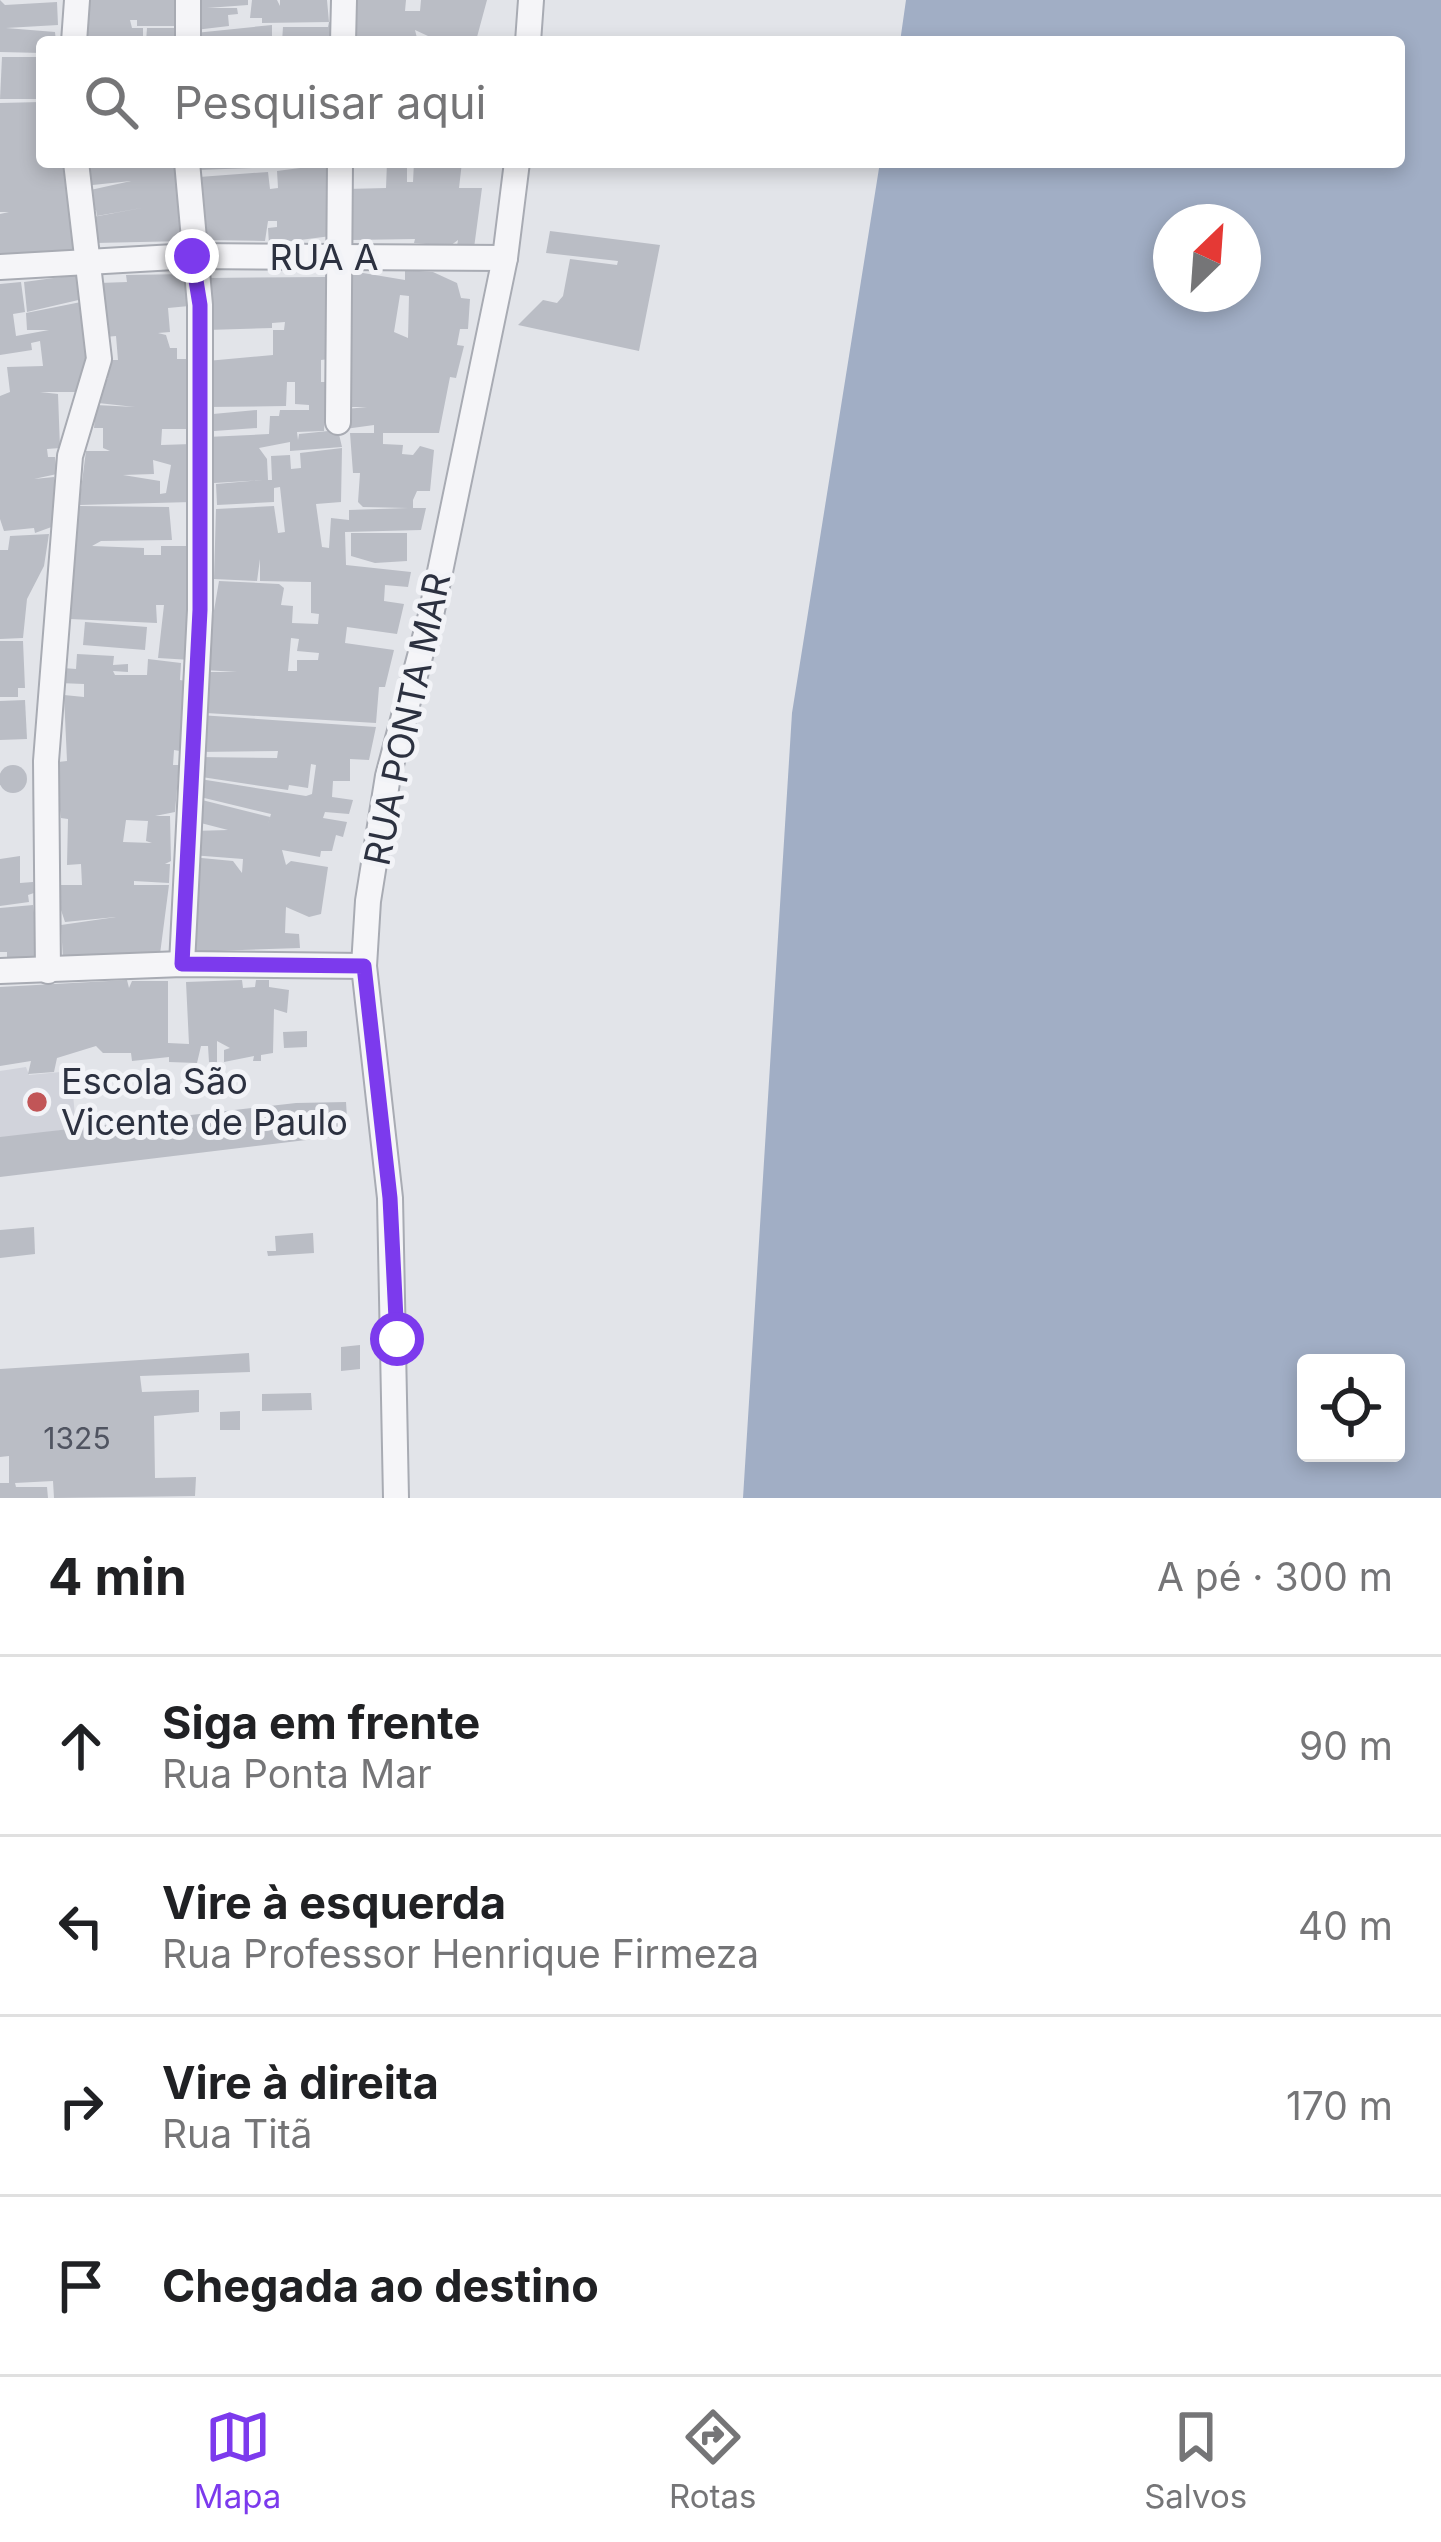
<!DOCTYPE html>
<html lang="pt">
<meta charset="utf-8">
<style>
:root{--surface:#fff;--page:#f6f6f6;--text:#202124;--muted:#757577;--line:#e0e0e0;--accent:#7c3aed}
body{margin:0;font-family:Inter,sans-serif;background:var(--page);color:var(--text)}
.controls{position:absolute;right:36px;bottom:36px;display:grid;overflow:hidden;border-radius:12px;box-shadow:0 6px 18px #0003}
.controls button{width:108px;height:108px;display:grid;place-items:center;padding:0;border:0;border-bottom:3px solid var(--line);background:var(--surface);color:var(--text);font:60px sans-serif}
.compass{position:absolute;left:1153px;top:204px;width:108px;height:108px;border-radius:50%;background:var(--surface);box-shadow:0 6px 18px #0003;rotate:25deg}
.stop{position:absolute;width:36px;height:36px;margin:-27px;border:9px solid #7c3aed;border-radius:50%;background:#fff}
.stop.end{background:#7c3aed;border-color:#fff;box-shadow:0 3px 12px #0008}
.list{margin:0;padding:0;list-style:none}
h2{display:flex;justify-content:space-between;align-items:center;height:156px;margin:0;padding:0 48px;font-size:51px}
h2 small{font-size:39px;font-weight:400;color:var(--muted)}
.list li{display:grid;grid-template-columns:78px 1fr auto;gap:36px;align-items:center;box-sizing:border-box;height:180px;padding:0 48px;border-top:3px solid var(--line)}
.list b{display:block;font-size:45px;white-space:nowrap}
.list p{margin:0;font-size:39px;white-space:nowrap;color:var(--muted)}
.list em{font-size:39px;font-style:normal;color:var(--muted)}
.icon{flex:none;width:66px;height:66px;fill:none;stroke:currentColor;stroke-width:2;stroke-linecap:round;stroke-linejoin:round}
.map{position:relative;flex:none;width:1441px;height:1498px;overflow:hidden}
.search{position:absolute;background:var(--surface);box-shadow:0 6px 18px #0003;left:36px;right:36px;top:36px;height:132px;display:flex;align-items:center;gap:30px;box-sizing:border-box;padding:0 42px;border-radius:12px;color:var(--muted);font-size:45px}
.sheet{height:876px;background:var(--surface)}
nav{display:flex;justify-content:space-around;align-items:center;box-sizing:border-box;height:168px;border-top:3px solid var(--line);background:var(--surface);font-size:33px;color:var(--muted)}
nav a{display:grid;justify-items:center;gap:6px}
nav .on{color:var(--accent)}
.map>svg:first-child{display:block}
.built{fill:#d1d3db}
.water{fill:#a1aec5;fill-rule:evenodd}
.building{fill:#babdc5;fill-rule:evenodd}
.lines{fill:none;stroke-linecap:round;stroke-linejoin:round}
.minor-casing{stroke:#a8abb3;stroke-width:28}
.minor{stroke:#f5f5f8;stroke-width:24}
.route{stroke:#7c3aed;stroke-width:15}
.poi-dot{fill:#c15557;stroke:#f2f3f7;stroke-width:4.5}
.labels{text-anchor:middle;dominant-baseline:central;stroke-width:10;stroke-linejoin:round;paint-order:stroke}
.number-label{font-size:30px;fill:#505461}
.street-label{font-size:36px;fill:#2c3140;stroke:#f2f3f7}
.poi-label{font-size:36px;fill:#2c3140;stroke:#f2f3f7;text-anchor:start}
</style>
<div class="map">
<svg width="1441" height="1498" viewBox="0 0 1441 1498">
<rect width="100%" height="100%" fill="#e2e4e9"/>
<polygon class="built" points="26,1067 29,1075 71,1071 76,1128 0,1139 0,1071"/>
<path class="water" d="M906,0h535v1498h-698l49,-785 88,-551h519v-120h-499zM1171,222h72v72h-72zM1306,1363h90v90h-90z"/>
<g class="building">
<polygon points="0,0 5,5 57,2 58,25 6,28 55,32 56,42 42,42 42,53 0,52"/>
<polygon points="81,0 179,0 177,26 137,26 137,20 130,20 132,28 143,28 143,42 81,42"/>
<polygon points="195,0 248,0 248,5 207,8 237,8 238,14 228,15 229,26 195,30"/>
<polygon points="252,0 277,0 280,6 280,0 327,0 329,22 262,23 262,18 250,18"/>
<polygon points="351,0 406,0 405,11 420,11 421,0 487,0 477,37 499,38 498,42 427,42 428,36 415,30 418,42 350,42"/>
<polygon points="329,22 335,22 335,42 282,42 283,27 328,27"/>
<polygon points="272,25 272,42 195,42 195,33"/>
<polygon points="147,28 177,28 177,42 146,42"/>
<polygon points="2,57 42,57 42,99 0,99"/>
<polygon points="41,102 42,162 65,162 76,251 0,258 0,214 9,212 0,212 0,103"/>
<polygon points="85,162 181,162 186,241 95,243 93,217 147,207 97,216 96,210 88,211 86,191 131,181 83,186"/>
<polygon points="197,162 252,162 252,168 197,170"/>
<polygon points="300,162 328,162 331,236 269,244 268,228 277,227 277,221 268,221 265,241 202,240 199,177 268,172 270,189 278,188 277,171 300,168"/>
<polygon points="387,162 407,162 407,182 413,182 414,162 462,162 459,188 482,188 474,248 457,246 458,240 450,246 414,243 415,239 352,240 346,189 386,188"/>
<polygon points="550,231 660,245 639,351 518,325 543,300 557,303 563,296 570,259 617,265 618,261 546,253"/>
<path d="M345,270l60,10v-10l28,2 24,11 4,15 9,1 -2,30h-8l-3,16 7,1 -8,32 -6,-1 -11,56h-56v11l20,1 -1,9 11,1 7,-9 14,4 -4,41h-13l-4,9v8h13l-5,22 -76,2 1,33 65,7 -3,15 -23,-2 -1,16 20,3 -7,30 -50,-7 -2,16 49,7 -9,37h-6l-3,36 -170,-10 -2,-41h33l-33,-2 15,-89 60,3 5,4 -3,17 12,1 -1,17 26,1 1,-10 -8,-1v-31l-51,-1v-22l-3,22 -43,-2 2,-70 58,-3 4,27 7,-1 -5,-45 -6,1v14l-57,3 -1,-21 47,-4 -49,3 -7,-46 62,-3 1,-18h9l1,-6h29v-5l-14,-1v-22h-8l-1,24 -80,1 1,-46 66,-6v-25h11l1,-8 -13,1v5l-65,2 -2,-52 121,-1 3,82 -8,1v22h9l1,28h-6l-1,21 -27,1 1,8 1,-6 39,-4 4,17 -52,4v-9l-31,6 8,11 1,21h4l-1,-24 19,-1 1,14 10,-1 -1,-15 42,-5 -1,54 -25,2 6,43 7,1 2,-30 18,2v-10l59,-2 -45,-1 -5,-5 2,-29h-7l-3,-40h24v-8l-29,4 1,-20 21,-2h-17zM400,295l9,1 -1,42 -14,-6zM291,638l8,1 -2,12 22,2 -1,7h-21v11h-9z"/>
<path d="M188,274l1,32 -21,2 2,24 -12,1 8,2 4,13h7v11h13l2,70h-30l-1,16 31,-1v58l-113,3 7,-54h24l-7,-3v-20h-9l2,-23 39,2 -37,-4 3,-24h7v-19h10l-2,-24 -11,1 -6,-54 28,-1 -1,-7zM153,460l18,5 -5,28 -6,1v-13l-37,-6 31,-1z"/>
<polygon points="76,275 77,283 85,282 87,298 27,312 24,282"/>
<polygon points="21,282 25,312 13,314 16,336 49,330 27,330 26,313 86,301 87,365 75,392 40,392 58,394 60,448 47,449 48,457 55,457 57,474 34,479 54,477 57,525 35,533 34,528 4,531 0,519 0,396 10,392 7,367 43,366 40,341 31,343 32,350 0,355 0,284"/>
<polygon points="257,410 257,428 214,431 213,414"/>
<polygon points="79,506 169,507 172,540 101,541 92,546 144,548 144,555 161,555 161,546 193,546 191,660 158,658 164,605 156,605 157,623 70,619"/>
<polygon points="351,533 407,533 407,561 375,563 351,556"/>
<polygon points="49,534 44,566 27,599 23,638 0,639 0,550 8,550 10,536"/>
<polygon points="85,622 147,627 145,650 83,645"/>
<polygon points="0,641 23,641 25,688 18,688 18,697 0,697"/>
<path d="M77,654l37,2 -1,9 15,-1v8l-15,-1 2,4h32l1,-16 33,4 -1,17 6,1 -6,70 -6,-1 -1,15h6l-4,47 -20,4h15l1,45 -6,3h5l-1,19 -35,-2v4h35l-9,69 -97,5 -2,-34 55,-8 -51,5 -5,-15v-22h22l-1,-21 -14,1 1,-46 -7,-1 -4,-32 1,-24 9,-1 -3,-66 20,2v-13l-25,-1 4,-15 13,1zM126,820l22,1 -2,20 6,2 -29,-1z"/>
<polygon points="25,700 27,739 0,740 0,701"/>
<polygon points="199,715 376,727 369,760 350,759 350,781 333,781 332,797 353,800 349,814 325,812 323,818 347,822 343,837 336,835 332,851 321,851 320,857 282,850 286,865 291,861 328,867 321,914 309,917 286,907 285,933 299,934 300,948 185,952 191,857 233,861 242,873 243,859 191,855 193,831 228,830 193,821 198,799 270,817 268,824 274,804 271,814 196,796 200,779 306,796 312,794 316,765 311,764 308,788 289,785 288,790 195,776 197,757 277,758 278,751 196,752"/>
<circle cx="13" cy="779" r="14"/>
<polygon points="20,856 20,883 33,882 34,893 28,895 29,902 0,906 0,859"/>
<polygon points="33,905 40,957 7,959 7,952 0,952 0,908"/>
<polygon points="127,980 129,988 132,981 168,981 168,1043 189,1044 186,982 242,980 243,988 255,987 256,980 269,980 269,987 289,990 287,1013 274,1009 273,1053 261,1055 261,1061 253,1061 254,1056 224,1062 224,1050 230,1048 217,1041 217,1062 209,1062 208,1046 201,1046 197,1063 169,1062 169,1057 132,1061 131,1053 103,1053 96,1046 57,1058 54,1072 28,1074 31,1061 0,1066 0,987"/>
<polygon points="307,1031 307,1047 284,1048 283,1032"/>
<polygon points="346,1102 348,1135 0,1177 0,1137 296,1103"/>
<polygon points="34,1227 35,1254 0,1258 0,1230"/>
<polygon points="313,1233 314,1253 268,1256 267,1251 276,1251 275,1236"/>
<polygon points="360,1345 360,1369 341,1371 341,1347"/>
<polygon points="249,1353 250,1372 140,1376 142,1392 199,1390 199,1412 154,1416 155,1478 196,1477 195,1496 54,1498 53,1481 15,1483 16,1487 47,1487 48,1498 0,1498 0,1483 9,1483 9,1456 0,1457 0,1369"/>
<polygon points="311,1393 312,1410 262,1411 262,1394"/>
<polygon points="240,1411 240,1430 220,1430 220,1412"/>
</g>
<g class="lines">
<defs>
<g id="minor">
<polyline points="74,42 77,0"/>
<polyline points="188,42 188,0"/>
<polyline points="343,42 344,0"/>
<polyline points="528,42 531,0"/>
<polyline points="0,267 192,256 505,258"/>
<polyline points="338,422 340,162"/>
<polyline points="182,964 200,610 200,305 187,162"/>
<polyline points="0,971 182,964 364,966"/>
<polyline points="48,971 46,761 70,456 99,359 76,162"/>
<polyline points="396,1498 390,1198 364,966 368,901 388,776 431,615 505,258 517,162"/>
</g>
</defs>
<use href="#minor" class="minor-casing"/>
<use href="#minor" class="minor"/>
</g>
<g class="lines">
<polyline class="route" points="192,256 200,305 200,610 182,964 364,966 390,1198 397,1339"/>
</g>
<circle class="poi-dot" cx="37" cy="1102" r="12"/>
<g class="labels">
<g class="number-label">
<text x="77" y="1438">1325</text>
</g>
<g class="street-label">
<text x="324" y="257">RUA A</text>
<text transform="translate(407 719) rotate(-78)">RUA PONTA MAR</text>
</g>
<g class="poi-label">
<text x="61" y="1081">Escola São<tspan x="61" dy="41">Vicente de Paulo</tspan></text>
</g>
</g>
</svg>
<div class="controls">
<button><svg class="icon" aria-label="locate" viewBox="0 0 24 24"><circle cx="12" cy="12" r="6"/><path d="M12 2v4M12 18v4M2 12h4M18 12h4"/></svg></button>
</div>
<svg class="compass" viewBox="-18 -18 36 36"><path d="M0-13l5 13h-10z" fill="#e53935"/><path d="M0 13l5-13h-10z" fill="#757577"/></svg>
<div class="stop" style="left:397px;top:1339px"></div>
<div class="stop end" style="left:192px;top:256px"></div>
<div class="search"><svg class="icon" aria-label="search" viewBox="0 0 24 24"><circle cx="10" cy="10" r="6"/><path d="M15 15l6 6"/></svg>Pesquisar aqui</div>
</div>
<section class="sheet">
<h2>4 min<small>A pé · 300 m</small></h2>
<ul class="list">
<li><svg class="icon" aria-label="ahead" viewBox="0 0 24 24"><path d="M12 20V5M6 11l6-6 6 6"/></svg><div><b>Siga em frente</b><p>Rua Ponta Mar</p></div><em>90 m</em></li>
<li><svg class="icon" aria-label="left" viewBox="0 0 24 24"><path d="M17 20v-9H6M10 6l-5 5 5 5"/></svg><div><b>Vire à esquerda</b><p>Rua Professor Henrique Firmeza</p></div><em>40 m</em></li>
<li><svg class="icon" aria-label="right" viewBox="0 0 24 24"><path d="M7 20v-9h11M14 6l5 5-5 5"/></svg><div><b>Vire à direita</b><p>Rua Titã</p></div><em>170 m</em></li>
<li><svg class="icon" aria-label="arrive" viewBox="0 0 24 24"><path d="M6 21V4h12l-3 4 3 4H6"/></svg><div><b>Chegada ao destino</b></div></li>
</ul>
</section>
<nav>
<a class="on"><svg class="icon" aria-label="map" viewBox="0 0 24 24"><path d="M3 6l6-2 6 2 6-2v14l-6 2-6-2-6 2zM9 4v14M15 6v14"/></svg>Mapa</a>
<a><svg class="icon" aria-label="directions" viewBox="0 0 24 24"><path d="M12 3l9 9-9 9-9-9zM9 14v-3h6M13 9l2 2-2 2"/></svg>Rotas</a>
<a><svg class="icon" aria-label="saved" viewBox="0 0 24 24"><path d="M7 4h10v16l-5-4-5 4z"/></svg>Salvos</a>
</nav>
